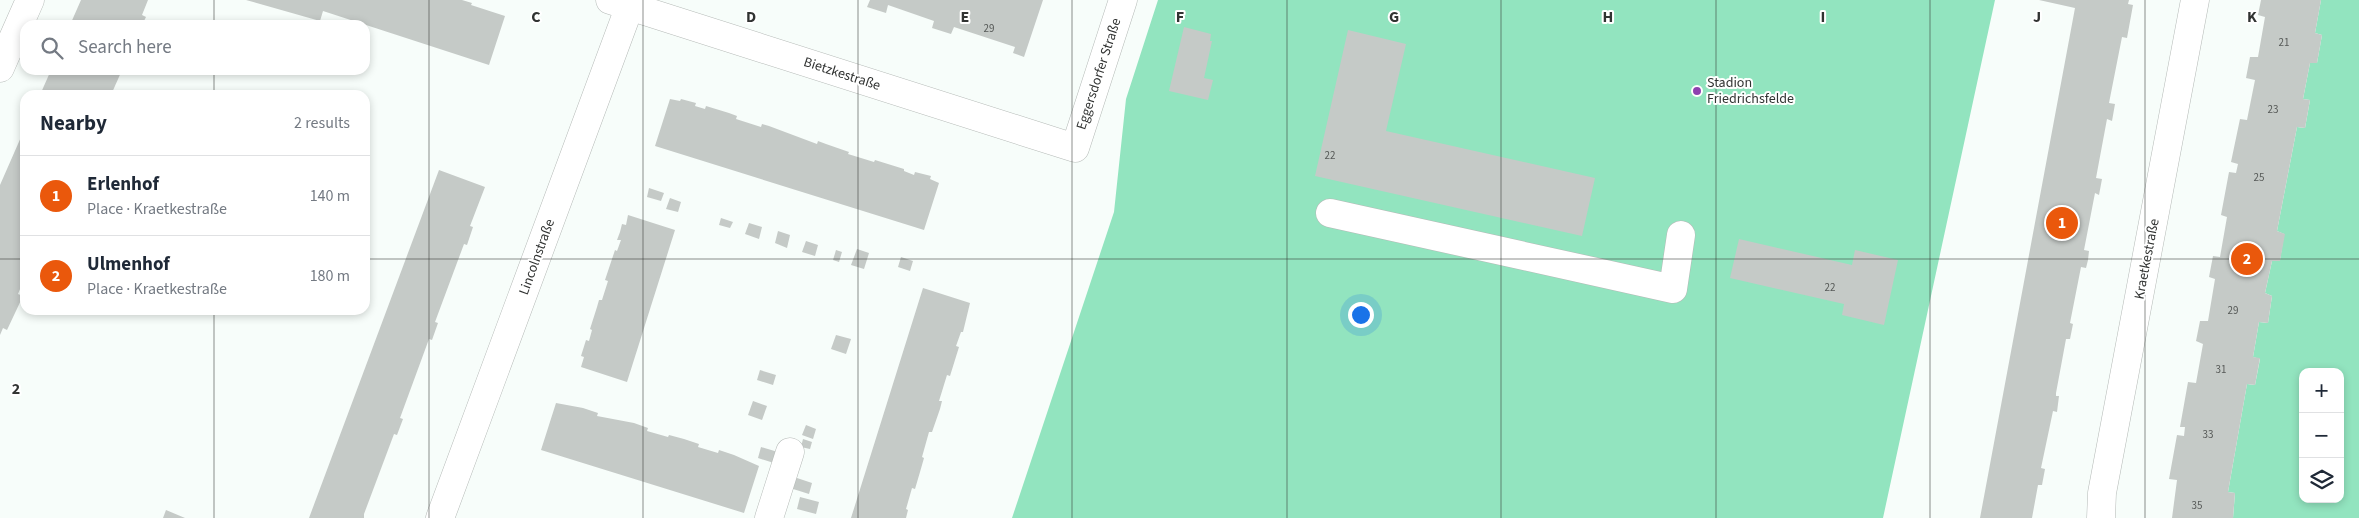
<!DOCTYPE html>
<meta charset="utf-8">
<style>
:root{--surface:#fff;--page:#f2f2f3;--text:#1f2937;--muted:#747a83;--line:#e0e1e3;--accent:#ea580c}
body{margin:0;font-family:"Source Sans 3",sans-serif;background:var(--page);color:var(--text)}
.controls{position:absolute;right:15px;bottom:15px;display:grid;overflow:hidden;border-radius:10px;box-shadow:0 2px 8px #0003}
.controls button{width:45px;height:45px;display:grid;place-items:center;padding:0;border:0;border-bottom:1px solid var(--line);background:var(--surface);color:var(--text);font:25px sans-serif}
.you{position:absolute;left:1360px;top:314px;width:18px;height:18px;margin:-12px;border:4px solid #fff;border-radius:50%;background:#1a73e8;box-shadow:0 0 0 8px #1a73e833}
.badge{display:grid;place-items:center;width:32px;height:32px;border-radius:50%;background:var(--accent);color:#fff;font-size:16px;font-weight:700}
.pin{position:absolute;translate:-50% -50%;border:2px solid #fff;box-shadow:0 1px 5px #0006}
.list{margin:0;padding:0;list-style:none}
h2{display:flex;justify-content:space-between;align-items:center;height:65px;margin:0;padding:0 20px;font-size:21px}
h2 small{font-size:16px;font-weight:400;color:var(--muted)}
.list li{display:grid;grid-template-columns:32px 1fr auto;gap:15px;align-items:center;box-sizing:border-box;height:80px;padding:0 20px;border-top:1px solid var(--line)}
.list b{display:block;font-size:19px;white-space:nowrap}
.list p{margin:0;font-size:16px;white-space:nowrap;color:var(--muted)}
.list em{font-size:16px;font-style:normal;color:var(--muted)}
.icon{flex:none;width:28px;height:28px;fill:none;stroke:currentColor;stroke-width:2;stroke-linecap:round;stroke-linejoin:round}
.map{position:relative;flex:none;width:2359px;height:518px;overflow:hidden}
.search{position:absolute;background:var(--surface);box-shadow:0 2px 8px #0003;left:20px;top:20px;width:350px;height:55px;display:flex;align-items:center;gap:12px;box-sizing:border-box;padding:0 18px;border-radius:15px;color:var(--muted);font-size:19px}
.panel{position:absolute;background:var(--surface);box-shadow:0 2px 8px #0003;left:20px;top:90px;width:350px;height:225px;border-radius:15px}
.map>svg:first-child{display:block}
.green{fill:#92e4bf;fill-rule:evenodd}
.building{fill:#c5cac7}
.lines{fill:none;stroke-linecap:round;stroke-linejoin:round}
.minor-casing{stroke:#b5bab7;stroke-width:29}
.minor{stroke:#fff;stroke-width:28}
.grid{fill:none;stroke:#313332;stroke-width:1;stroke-opacity:0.55}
.poi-dot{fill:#8e40b0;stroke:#fff;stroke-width:2}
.labels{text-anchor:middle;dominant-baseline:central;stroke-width:4;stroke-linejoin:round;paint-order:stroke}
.number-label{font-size:11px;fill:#565957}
.street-label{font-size:14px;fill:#313332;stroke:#fff}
.poi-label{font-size:14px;fill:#313332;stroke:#fff;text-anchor:start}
.grid-label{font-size:16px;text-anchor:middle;font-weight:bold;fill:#313332;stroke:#fff;stroke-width:4;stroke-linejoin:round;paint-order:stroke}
</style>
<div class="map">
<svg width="2359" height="518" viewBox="0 0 2359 518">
<rect width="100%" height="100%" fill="#f7fdfa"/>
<g class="green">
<polygon points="1158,0 1995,0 1883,518 1012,518 1114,212 1126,99"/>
<path d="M2321,0h38v518h-126l2,-25 -7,-1 19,-108 8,1 5,-26 -7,-2 6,-35 9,1 4,-27 -7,-3 7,-32 8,-1 4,-26 -7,-3 20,-104 8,1 5,-28 -7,-1 7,-36h7l5,-28 -7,-2zM2303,372h37v127h-37z"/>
</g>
<g class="building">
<polygon points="81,0 148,0 142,15 146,17 142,25 70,25"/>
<polygon points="246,0 462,0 472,3 471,5 505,16 489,65 323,11 320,21"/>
<polygon points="870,0 1043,0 1024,57 1013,53 1015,47 954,27 951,34 932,28 934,21 888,5 886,13 867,7"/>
<polygon points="2039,0 2129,0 2128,4 2133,5 2127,38 2122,37 2109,103 2115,104 2112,121 2107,119 2096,178 2102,179 2099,195 2095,193 2084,250 2089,251 2088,260 2086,268 2081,267 2070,323 2073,324 2070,339 2066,339 2056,393 2056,396 2059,396 2057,412 2053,411 2041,468 2045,469 2042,485 2038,485 2032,518 1980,518 2075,8"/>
<polygon points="2261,0 2321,0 2315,33 2322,35 2317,63 2310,63 2303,99 2310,100 2305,128 2297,127 2277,231 2285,234 2280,261 2272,261 2265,293 2272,296 2268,323 2259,322 2253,357 2260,358 2255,385 2247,384 2228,492 2235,493 2233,518 2172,518 2177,480 2169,479 2177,435 2184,436 2185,427 2180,427 2188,382 2196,383 2203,344 2196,341 2200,321 2208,321 2215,279 2209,277 2213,256 2220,257 2227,217 2221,215 2229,172 2236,173 2238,164 2231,162 2240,119 2247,120 2255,80 2246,78 2250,57 2258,57 2265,17 2258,15"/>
<polygon points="1184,27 1211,34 1210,41 1212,41 1204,78 1213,80 1208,100 1169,91"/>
<polygon points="1348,30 1406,44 1386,131 1595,178 1582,236 1315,176"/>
<polygon points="51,70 122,70 111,95 40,95"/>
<polygon points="670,99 680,101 681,99 696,103 695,106 705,109 706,106 729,113 737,116 736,119 761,127 762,124 769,126 817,144 818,141 826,144 849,152 848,154 874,162 875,160 904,169 904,171 914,175 915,172 931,176 930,179 939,183 924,230 655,146"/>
<polygon points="25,128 25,277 18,294 23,296 7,330 3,328 0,335 0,185"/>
<polygon points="439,170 485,187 470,226 473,227 467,245 464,244 435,322 438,323 432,340 429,339 400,418 403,419 397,435 394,434 364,514 364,518 309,518"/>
<polygon points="649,188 664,193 661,201 647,197"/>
<polygon points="670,198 681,202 678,212 666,209"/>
<polygon points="628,215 675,230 627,382 581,367 584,357 581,356 586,340 589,341 592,330 590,329 597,307 599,300 602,300 608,281 605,280 615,250 617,251 621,240 617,240 620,232 622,224 626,225"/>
<polygon points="721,218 733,222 730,228 719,225"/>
<polygon points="749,223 762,227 759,239 745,234"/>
<polygon points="778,231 790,235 787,248 775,243"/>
<polygon points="1739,239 1852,265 1855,250 1898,260 1884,325 1842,315 1844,304 1730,278"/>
<polygon points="806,241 818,245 815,256 802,252"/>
<polygon points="857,249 869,253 864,269 851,265"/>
<polygon points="836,250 842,252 839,262 833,260"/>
<polygon points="901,257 913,261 910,271 898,267"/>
<polygon points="923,288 970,303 963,332 961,332 956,346 959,347 950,376 947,375 939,401 942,401 940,409 932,432 929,432 922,457 924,458 920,472 915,489 912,488 906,509 908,510 906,518 851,518"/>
<polygon points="836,335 851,339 846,354 831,349"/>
<polygon points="760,370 776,375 773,385 757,380"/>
<polygon points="753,401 767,406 762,420 748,415"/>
<polygon points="556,403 583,408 598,413 597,416 634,423 648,428 647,431 668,437 669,435 684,439 699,444 698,447 718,453 719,450 734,455 759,466 744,513 541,450"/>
<polygon points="806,425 816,429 813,439 802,435"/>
<polygon points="803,439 812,442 810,449 801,447"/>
<polygon points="761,447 778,452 774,463 758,458"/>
<polygon points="794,477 812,483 809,494 790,488"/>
<polygon points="800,497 819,502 816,514 797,509"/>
<polygon points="166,510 185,518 163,518"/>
</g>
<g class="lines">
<defs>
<g id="minor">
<polyline points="610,0 1075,148 1123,0"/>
<polyline points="0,68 30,0"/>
<polyline points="1330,213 1673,289 1681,235"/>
<polyline points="440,518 632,0"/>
<polyline points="769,518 790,452"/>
<polyline points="2101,518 2102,493 2195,0"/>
</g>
</defs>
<use href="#minor" class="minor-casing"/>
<use href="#minor" class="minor"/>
</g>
<path class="grid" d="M214,0v25M429,0v518M643,0v518M858,0v518M1072,0v518M1287,0v518M1501,0v518M1716,0v518M1930,0v518M2145,0v518M214,70v25M0,259h25M365,259h1994M214,310v208"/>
<circle class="poi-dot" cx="1697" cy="91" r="5"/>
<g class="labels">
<g class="number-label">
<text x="989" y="28">29</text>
<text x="2284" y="42">21</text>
<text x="2273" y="109">23</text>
<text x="1330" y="155">22</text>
<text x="2259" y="177">25</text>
<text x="1830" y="287">22</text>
<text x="2233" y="310">29</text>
<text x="2221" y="369">31</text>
<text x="2208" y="434">33</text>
<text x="2197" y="505">35</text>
</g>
<g class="street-label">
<text transform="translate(842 74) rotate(18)">Bietzkestraße</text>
<text transform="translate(1099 74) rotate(-72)">Eggersdorfer Straße</text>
<text transform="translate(537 257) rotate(-70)">Lincolnstraße</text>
<text transform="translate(2147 259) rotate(-79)">Kraetkestraße</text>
</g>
<g class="poi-label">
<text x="1707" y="83">Stadion<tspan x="1707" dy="16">Friedrichsfelde</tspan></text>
</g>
</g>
<g class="grid-label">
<text x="536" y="22">C</text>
<text x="751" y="22">D</text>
<text x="965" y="22">E</text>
<text x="1180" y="22">F</text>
<text x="1394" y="22">G</text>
<text x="1608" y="22">H</text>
<text x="1823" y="22">I</text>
<text x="2037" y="22">J</text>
<text x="2252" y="22">K</text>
<text x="16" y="394">2</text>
</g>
</svg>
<div class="controls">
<button>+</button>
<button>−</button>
<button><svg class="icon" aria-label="layers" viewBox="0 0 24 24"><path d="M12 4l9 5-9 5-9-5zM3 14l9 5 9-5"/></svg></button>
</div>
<div class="you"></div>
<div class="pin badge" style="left:2062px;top:223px">1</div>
<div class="pin badge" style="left:2247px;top:259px">2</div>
<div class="search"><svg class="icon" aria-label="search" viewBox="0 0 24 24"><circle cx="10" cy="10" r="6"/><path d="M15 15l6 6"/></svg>Search here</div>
<section class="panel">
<h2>Nearby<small>2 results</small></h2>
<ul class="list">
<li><span class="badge">1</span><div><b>Erlenhof</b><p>Place · Kraetkestraße</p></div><em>140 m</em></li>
<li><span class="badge">2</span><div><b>Ulmenhof</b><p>Place · Kraetkestraße</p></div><em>180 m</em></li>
</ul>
</section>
</div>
